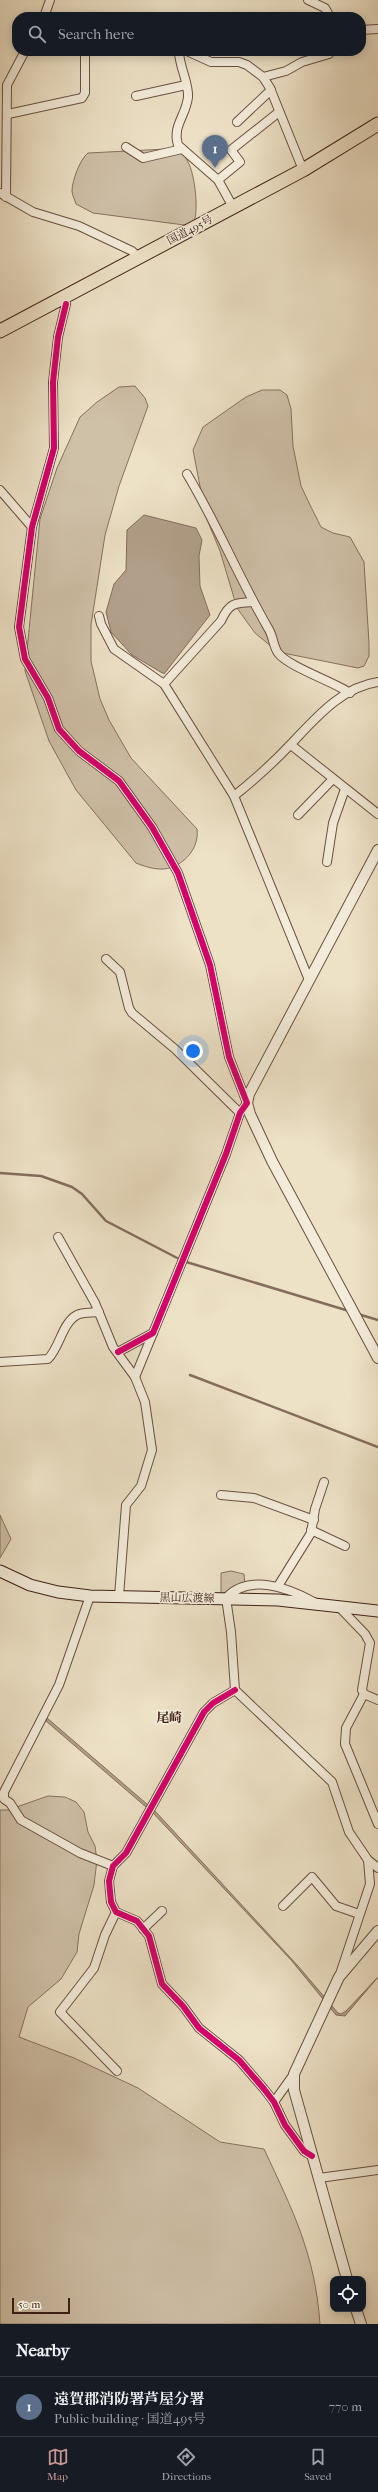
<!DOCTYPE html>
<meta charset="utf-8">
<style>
:root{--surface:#171b24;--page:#20242c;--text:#f1f3f6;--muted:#9ea1a6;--line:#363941;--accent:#c59692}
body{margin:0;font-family:"IM FELL French Canon","Noto Serif JP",serif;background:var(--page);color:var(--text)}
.controls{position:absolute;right:12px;bottom:12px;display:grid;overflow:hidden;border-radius:8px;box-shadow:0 2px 10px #0003}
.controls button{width:36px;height:36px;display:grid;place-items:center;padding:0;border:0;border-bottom:1px solid var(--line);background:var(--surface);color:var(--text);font:20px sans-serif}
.scale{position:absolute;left:12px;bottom:10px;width:58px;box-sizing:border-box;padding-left:4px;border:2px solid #3f2016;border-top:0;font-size:11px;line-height:14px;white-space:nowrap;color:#3f2016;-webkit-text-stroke:3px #f3ecda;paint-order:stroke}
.you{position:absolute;left:193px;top:1051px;width:14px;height:14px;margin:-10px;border:3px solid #fff;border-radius:50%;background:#1a73e8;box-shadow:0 0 0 6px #1a73e833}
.badge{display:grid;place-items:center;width:26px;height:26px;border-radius:50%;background:var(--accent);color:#fff;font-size:13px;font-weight:700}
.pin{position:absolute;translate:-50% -33px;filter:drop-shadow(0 1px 2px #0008)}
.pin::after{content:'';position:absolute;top:21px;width:14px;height:12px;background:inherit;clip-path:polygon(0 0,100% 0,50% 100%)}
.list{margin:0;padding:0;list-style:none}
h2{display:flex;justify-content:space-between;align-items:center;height:52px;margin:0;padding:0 16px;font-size:17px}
h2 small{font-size:13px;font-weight:400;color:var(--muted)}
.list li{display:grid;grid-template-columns:26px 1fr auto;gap:12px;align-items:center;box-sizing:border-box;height:60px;padding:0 16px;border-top:1px solid var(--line)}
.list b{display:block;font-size:15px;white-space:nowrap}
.list p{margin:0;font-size:13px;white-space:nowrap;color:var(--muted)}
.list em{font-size:13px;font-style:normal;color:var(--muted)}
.icon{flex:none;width:22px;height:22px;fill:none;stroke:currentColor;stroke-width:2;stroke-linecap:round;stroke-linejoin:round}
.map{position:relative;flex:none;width:378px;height:2324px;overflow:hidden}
.search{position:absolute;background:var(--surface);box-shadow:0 2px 10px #0003;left:12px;right:12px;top:12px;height:44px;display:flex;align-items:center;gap:10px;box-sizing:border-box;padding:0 14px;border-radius:16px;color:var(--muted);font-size:15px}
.sheet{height:112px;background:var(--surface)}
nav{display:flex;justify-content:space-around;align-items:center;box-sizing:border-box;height:56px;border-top:1px solid var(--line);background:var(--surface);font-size:11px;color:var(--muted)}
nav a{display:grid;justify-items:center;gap:2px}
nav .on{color:var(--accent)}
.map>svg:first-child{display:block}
.green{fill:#cfc0a8;stroke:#87705f}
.water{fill:#b29f8a;stroke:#846c5c}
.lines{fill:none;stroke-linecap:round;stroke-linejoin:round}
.stream{stroke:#846c5c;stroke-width:2.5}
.minor-casing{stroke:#6a5042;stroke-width:10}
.tertiary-casing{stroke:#6a5042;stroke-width:12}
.secondary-casing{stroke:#3f2016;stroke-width:13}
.trunk-casing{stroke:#3f2016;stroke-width:15}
.minor{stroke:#f3ecda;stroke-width:8}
.tertiary{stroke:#f3ecda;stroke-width:10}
.secondary{stroke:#f3ecda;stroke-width:11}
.trunk{stroke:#ede1c6;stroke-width:13}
.cycleway-casing{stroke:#f3ecda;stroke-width:8}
.cycleway{stroke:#d6006c;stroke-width:6}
.labels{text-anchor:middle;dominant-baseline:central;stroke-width:3.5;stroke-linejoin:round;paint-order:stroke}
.street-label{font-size:11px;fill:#3f2016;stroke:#f3ecda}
.quarter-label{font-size:13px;font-weight:bold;fill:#3f2016;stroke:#f3ecda}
</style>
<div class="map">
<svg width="378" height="2324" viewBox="0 0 378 2324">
<rect width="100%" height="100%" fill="#ede1c6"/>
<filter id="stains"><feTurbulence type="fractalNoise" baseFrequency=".005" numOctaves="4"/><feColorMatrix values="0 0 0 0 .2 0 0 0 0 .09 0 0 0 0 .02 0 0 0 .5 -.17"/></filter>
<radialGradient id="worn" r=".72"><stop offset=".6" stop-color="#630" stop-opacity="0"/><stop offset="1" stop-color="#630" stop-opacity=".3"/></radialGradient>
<g class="green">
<path d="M166,149h13c3,4 7,8 9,13 7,12 12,54 4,64l-99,-13 -17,-9c-1,-4 -4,-9 -4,-13 0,-10 8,-32 16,-38z"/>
<path d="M135,386l10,12 3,8 -29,80 -14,49 -14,90v36l9,38 9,21 22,38 66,71c2,17 -9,32 -25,38 -11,5 -26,0 -36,-4l-60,-73 -27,-49 -24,-70 15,-152 17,-51 23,-51 17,-15 22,-15z"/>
<polygon points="262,390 280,390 287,395 291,409 293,446 301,486 310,505 321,527 333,533 350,537 364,562 369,643 369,656 364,666 358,668 278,652 255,633 237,608 220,551 206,517 193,450 203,427 246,397"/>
<polygon points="0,1515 11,1539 0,1558"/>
<polygon points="231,1571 244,1574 245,1586 221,1594 221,1573"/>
<path d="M48,1796l17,1 11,5 8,10 4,20 7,14 2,14 -3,25 -15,49 -2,18 -16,27 -33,28 -9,30 55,21 64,30 82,54 44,7c29,62 51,105 56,175h-320v-514h8z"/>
</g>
<g class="water">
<polygon points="144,515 196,528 202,540 199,556 200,586 210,615 164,674 132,655 111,632 106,612 114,584 126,570 127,530"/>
<polygon points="47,1718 155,1811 298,1966 338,2013 341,2014 346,2011 378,1977 345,2016 336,2015 292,1961 153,1813 46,1721"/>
</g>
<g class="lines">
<g class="stream">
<polyline points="0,1173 41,1176 72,1187 82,1194 106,1221 183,1261 349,1311"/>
<polyline points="358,1314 378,1320"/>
<polyline points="190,1375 378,1447"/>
</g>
<defs>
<g id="minor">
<polyline points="308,0 325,8 330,17"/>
<polyline points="44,17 50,0"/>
<polyline points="361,30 378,29"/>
<path d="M179,51c0,16 10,31 9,46 -2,19 -16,29 -10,48l40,35 15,27"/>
<polyline points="187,51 211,62 239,62 247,65 263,77 270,88 303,170"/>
<polyline points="263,77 286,71 302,62 329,54 331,51"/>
<polyline points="136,96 186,85"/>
<polyline points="8,114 82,98 85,93 85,51"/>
<polyline points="237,122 271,90"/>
<polyline points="126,147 143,158 182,149"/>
<polyline points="218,180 240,162 231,150 279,112"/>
<polyline points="0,193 33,212 79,226 132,251 138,257"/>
<polyline points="6,197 7,85 25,51"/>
<polyline points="66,304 58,337 53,382 54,448 32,527 19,627 25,659 48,698 59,729 79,751 119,781 152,827 178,873 210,965 229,1057 247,1103 240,1113 226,1154 153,1333 118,1352"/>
<path d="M187,474c30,50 52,104 81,154 5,7 5,18 10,25 11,14 54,28 72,40"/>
<polyline points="0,490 32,527"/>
<polyline points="99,616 101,624 114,649 164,684 234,796 309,980"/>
<path d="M164,684l57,-63c8,-18 13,-18 32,-19"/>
<polyline points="291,745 378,814"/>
<path d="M234,796c20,-16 39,-33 56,-51 24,-25 51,-58 88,-63"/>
<polyline points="298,815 333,779"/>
<polyline points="327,862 333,823 345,789"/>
<polyline points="106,959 120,972 129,1008 132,1013 175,1049 240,1113"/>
<polyline points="58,1237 95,1303 113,1347 135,1377 145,1402 152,1450 141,1486 126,1505 119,1596"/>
<path d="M0,1362l48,-3c12,-12 14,-36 29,-44 5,-3 16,-2 22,-3"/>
<polyline points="135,1377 153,1333"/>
<polyline points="221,1495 254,1498 314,1520"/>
<polyline points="311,1530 345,1546"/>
<polyline points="278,1586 311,1533 315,1509 324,1482"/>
<polyline points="90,1596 59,1685 4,1792 4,1799 10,1803 21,1820 80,1853 113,1866"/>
<path d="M314,1602c-25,-14 -65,-29 -88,-4l5,34 4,58 97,92 17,50 19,28 2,24 -31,93"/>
<polyline points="340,1608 365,1634 370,1643 362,1690 364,1694 378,1700"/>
<polyline points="235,1690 213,1703 204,1712 126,1853 113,1866 109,1881 111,1902 116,1912 137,1921 149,1936 162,1984 183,2006 199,2028 239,2060 264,2089 274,2102 285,2125 304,2151 312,2156"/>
<polyline points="364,1694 346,1728 345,1744 378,1824"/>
<polyline points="368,1860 378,1868"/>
<polyline points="283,1906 312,1877 336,1906 359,1914"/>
<polyline points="116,1912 105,1935 94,1968 60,2012 117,2071"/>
<polyline points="143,1929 162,1911"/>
<polyline points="274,2102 294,2074"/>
<polyline points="319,2178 378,2170"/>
</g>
<g id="tertiary">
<polyline points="378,850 249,1094 247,1103 250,1114 272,1161 378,1358"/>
<polyline points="347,2279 294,2090 294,2074 339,1977 378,1931"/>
<polyline points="356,2309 361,2324"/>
</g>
<polyline id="secondary" points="0,1571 30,1585 58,1592 90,1596 278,1600 378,1611"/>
<polyline id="trunk" points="0,331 303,170 378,124"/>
</defs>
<use href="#minor" class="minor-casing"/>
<use href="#tertiary" class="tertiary-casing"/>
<use href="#secondary" class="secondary-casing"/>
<use href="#trunk" class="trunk-casing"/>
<use href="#minor" class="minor"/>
<use href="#tertiary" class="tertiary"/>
<use href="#secondary" class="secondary"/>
<use href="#trunk" class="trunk"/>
<defs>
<g id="cycleway">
<polyline points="66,304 58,337 53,382 54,448 32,527 19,627 25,659 48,698 59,729 79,751 119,781 152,827 178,873 210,965 229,1057 247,1103 240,1113 226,1154 153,1333 118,1352"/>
<polyline points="235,1690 213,1703 204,1712 126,1853 113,1866 109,1881 111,1902 116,1912 137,1921 149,1936 162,1984 183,2006 199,2028 239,2060 264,2089 274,2102 285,2125 304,2151 312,2156"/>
</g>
</defs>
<use href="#cycleway" class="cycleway-casing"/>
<use href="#cycleway" class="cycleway"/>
</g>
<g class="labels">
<g class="street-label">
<text transform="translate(190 230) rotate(-28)">国道495号</text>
<text transform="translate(187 1598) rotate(1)">黒山広渡線</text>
</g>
<g class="quarter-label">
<text x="169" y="1717">尾崎</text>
</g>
</g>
<rect width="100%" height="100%" filter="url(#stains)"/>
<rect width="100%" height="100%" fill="url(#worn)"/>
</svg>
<div class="controls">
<button><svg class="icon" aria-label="locate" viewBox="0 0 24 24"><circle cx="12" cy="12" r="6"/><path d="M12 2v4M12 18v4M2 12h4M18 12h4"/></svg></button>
</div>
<div class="scale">50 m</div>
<div class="you"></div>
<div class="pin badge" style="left:215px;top:168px;background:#5c6f8a">1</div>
<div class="search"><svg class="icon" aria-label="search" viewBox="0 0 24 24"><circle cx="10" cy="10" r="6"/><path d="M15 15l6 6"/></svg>Search here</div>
</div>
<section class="sheet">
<h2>Nearby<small></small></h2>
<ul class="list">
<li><span class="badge" style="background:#5c6f8a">1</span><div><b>遠賀郡消防署芦屋分署</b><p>Public building · 国道495号</p></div><em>770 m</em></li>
</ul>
</section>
<nav>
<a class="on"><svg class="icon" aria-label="map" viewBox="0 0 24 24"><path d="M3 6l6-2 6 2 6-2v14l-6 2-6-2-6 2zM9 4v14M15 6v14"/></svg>Map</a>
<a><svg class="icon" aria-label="directions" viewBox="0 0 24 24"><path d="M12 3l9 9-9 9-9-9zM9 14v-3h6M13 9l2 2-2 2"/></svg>Directions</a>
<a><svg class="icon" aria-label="saved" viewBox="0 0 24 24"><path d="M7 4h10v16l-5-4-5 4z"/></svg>Saved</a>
</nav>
